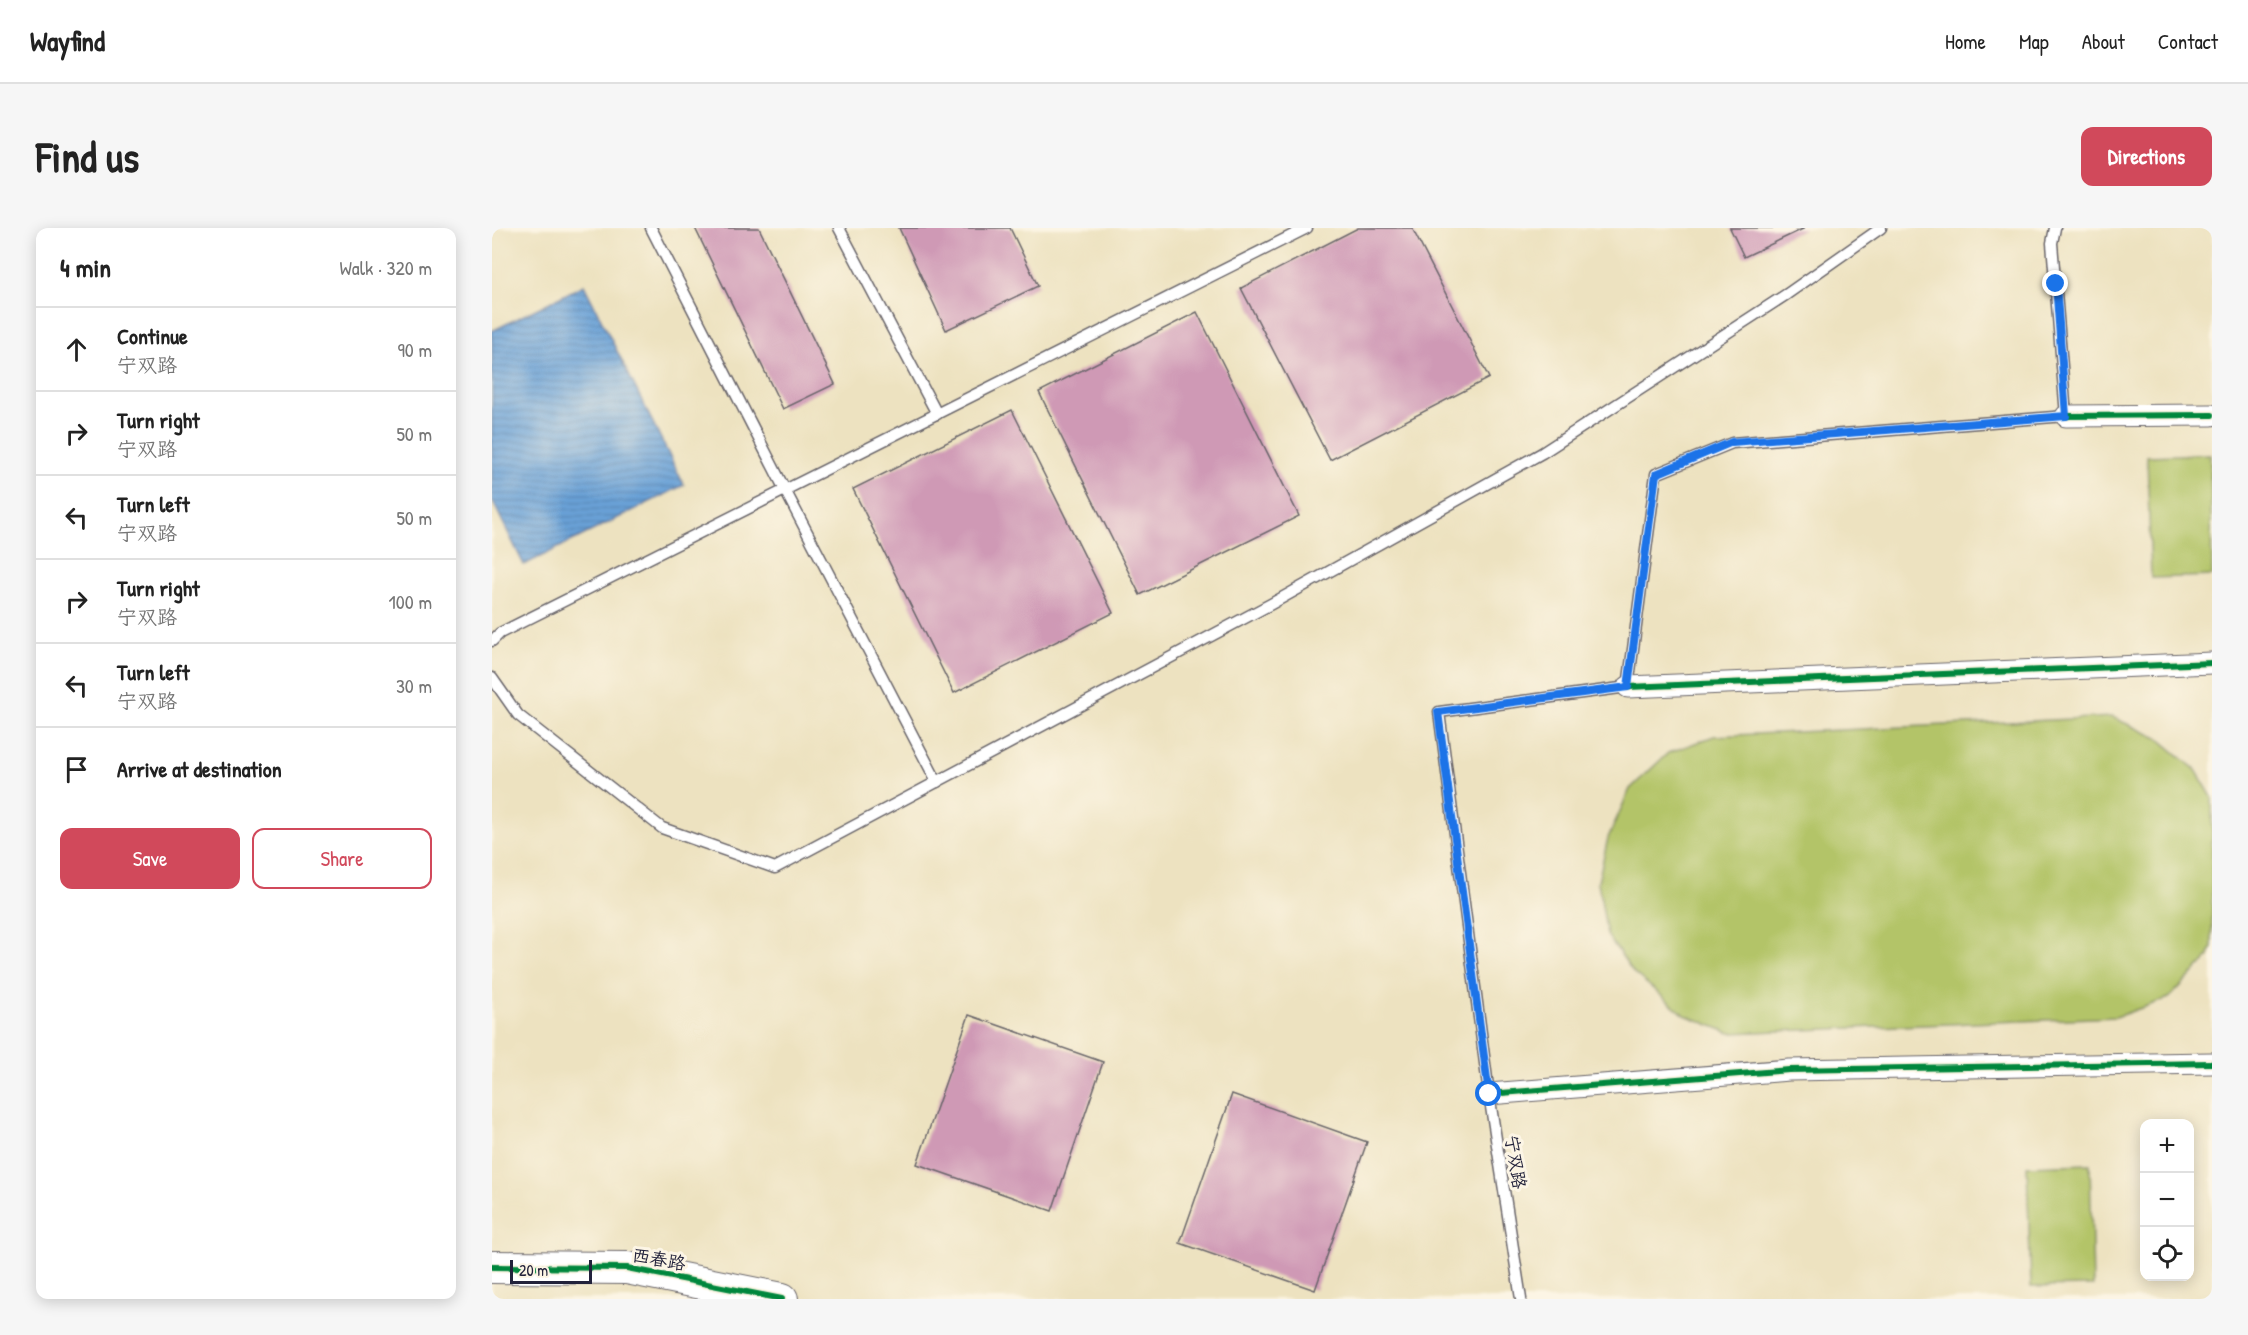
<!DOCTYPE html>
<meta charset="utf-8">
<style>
:root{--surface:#fff;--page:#f6f6f6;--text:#222;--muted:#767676;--line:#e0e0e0;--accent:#d1495b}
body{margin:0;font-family:"Patrick Hand","LXGW WenKai TC",sans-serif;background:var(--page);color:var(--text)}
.controls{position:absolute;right:18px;bottom:18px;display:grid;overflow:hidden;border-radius:12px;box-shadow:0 3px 15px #0003}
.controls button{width:54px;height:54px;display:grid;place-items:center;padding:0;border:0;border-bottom:2px solid var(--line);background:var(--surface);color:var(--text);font:30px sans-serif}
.scale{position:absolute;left:18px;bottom:15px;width:82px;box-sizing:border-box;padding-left:6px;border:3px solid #22223b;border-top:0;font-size:16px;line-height:21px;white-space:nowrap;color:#22223b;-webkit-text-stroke:4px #fcf5e5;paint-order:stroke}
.stop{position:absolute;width:18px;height:18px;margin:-14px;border:4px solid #1a73e8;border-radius:50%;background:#fff}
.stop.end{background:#1a73e8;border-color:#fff;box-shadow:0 2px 6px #0008}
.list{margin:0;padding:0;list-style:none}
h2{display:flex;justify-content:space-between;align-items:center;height:78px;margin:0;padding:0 24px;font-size:26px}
h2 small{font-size:20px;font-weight:400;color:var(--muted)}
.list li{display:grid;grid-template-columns:39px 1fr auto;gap:18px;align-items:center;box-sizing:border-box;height:84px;padding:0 24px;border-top:2px solid var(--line)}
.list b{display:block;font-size:22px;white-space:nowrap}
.list p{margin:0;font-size:20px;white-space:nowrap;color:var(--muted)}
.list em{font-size:20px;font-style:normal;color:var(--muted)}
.actions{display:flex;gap:12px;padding:18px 24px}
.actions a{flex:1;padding:14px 0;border:2px solid var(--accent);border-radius:12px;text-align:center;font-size:21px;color:var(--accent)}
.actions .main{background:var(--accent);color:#fff}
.icon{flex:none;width:33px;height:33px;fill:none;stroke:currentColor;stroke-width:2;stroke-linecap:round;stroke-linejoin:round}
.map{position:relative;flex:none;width:1720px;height:1071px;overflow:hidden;border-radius:12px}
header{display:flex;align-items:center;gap:36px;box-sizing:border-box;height:84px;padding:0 30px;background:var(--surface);border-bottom:2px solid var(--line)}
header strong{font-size:28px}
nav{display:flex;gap:33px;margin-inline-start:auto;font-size:21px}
.intro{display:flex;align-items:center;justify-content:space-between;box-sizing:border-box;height:144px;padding:0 36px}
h1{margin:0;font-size:42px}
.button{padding:15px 27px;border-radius:12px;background:var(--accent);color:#fff;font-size:21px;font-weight:700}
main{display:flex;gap:36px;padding:0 36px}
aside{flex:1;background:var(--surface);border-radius:12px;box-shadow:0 3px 15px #0003}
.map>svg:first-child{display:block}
.pitch{fill:#b3c467;stroke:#6a7351;stroke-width:1.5}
.water{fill:url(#water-rules);stroke:#466289;stroke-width:1.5}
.building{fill:#cf99b5}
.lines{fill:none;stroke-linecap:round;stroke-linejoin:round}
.lane-casing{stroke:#69656a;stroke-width:13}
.street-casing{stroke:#69656a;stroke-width:23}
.secondary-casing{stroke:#69656a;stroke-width:34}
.lane{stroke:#fff;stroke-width:10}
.street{stroke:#fff;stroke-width:21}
.secondary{stroke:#fff;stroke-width:32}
.cycleway-casing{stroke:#fcf5e5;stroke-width:10}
.cycleway{stroke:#00873e;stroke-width:6}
.route{stroke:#1a73e8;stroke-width:8}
.labels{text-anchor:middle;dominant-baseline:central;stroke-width:6;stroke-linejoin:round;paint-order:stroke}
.street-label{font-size:18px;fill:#22223b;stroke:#fcf5e5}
</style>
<header>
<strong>Wayfind</strong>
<nav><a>Home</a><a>Map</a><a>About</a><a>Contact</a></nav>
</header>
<div class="intro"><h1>Find us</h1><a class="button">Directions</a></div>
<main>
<aside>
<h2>4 min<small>Walk · 320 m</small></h2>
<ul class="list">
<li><svg class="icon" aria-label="ahead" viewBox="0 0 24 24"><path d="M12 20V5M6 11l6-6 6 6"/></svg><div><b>Continue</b><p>宁双路</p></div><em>90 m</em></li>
<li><svg class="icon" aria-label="right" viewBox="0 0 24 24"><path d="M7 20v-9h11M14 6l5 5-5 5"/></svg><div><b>Turn right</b><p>宁双路</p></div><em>50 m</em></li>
<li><svg class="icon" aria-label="left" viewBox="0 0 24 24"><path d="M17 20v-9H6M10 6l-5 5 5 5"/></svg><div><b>Turn left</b><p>宁双路</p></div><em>50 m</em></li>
<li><svg class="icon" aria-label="right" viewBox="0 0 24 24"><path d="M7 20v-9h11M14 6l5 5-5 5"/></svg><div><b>Turn right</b><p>宁双路</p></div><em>100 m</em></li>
<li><svg class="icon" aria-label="left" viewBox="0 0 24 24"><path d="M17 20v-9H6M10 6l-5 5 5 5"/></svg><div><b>Turn left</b><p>宁双路</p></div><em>30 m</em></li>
<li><svg class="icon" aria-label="arrive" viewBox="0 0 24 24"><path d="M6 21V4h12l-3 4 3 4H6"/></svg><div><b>Arrive at destination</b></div></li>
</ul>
<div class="actions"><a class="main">Save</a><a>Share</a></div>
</aside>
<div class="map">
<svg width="1720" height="1071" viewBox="0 0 1720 1071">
<defs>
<pattern id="water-rules" width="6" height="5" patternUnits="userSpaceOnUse" patternTransform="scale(1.5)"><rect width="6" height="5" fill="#69a1d7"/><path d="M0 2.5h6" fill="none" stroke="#5683b0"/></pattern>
</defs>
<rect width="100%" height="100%" fill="#fcf5e5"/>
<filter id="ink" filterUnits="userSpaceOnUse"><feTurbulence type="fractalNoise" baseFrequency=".0167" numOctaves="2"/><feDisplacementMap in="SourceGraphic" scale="12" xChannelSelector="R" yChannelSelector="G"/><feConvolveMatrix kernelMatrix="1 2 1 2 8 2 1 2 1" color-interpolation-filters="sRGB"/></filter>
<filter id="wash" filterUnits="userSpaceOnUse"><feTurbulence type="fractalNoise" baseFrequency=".008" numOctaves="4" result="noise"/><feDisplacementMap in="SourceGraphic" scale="24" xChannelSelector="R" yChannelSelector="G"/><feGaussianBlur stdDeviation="1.35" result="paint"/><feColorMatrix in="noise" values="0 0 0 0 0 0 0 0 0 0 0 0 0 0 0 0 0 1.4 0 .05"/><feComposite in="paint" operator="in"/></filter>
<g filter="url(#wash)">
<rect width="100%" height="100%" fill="#ede2c0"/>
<g class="pitch">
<polygon points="1718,226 1720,348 1659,350 1655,228"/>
<polygon points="1620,489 1666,510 1704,542 1720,569 1720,719 1716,730 1677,770 1624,789 1238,805 1193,787 1142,745 1115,707 1106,654 1116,610 1138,561 1176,525 1222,508"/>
<polygon points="1598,936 1601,1058 1539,1059 1535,938"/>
</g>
<polygon class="water" points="92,57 192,257 32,337 0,272 0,103"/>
<g id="blocks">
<g class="building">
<polygon points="203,0 267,0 343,156 291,181"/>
<polygon points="407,0 518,0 546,58 454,102"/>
<polygon points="866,0 920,0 997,150 838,232 749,60"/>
<polygon points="1238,0 1313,0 1252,29"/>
<polygon points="705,84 807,288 648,367 547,164"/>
<polygon points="520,182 621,385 462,465 361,261"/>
<polygon points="477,787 611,834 560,983 425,936"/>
<polygon points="740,866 875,914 823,1062 688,1015"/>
</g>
</g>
</g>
<g filter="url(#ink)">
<use href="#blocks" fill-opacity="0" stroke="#69656a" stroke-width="1.5"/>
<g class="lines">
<defs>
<g id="lane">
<polyline points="159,0 293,262 445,554"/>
<polyline points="347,0 445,186"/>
<polyline points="0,413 8,405 815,0"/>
<polyline points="0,450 26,487 170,600 283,640 779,376 1050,225 1295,66 1389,0"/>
<polyline points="1029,1071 997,866 947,484 1136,459 1164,246 1240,215 1574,188 1560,15 1563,0"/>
</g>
<g id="street">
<polyline points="1574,188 1720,187"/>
<polyline points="1136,459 1720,435"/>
<polyline points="997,866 1297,842 1720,835"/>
</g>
<polyline id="secondary" points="0,1039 135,1040 290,1071"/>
</defs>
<use href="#lane" class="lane-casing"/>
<use href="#street" class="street-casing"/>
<use href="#secondary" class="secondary-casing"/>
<use href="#lane" class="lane"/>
<use href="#street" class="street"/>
<use href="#secondary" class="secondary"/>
<defs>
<g id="cycleway">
<polyline points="1574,188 1720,187"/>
<polyline points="1136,459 1720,435"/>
<polyline points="997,866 1297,842 1720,835"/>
<polyline points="0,1039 135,1040 290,1071"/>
</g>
</defs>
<use href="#cycleway" class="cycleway-casing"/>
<use href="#cycleway" class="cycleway"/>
</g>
</g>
<g class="lines" filter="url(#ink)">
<polyline class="route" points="997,866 946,484 1136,459 1164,246 1240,214 1574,188 1564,56"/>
</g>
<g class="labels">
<g class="street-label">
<text transform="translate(1024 934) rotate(81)">宁双路</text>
<text transform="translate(167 1031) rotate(10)">西春路</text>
</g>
</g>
</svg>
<div class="controls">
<button>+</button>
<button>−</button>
<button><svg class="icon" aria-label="locate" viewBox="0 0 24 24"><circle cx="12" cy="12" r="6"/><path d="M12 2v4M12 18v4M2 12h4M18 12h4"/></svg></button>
</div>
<div class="scale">20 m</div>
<div class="stop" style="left:997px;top:866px"></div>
<div class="stop end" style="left:1564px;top:56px"></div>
</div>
</main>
